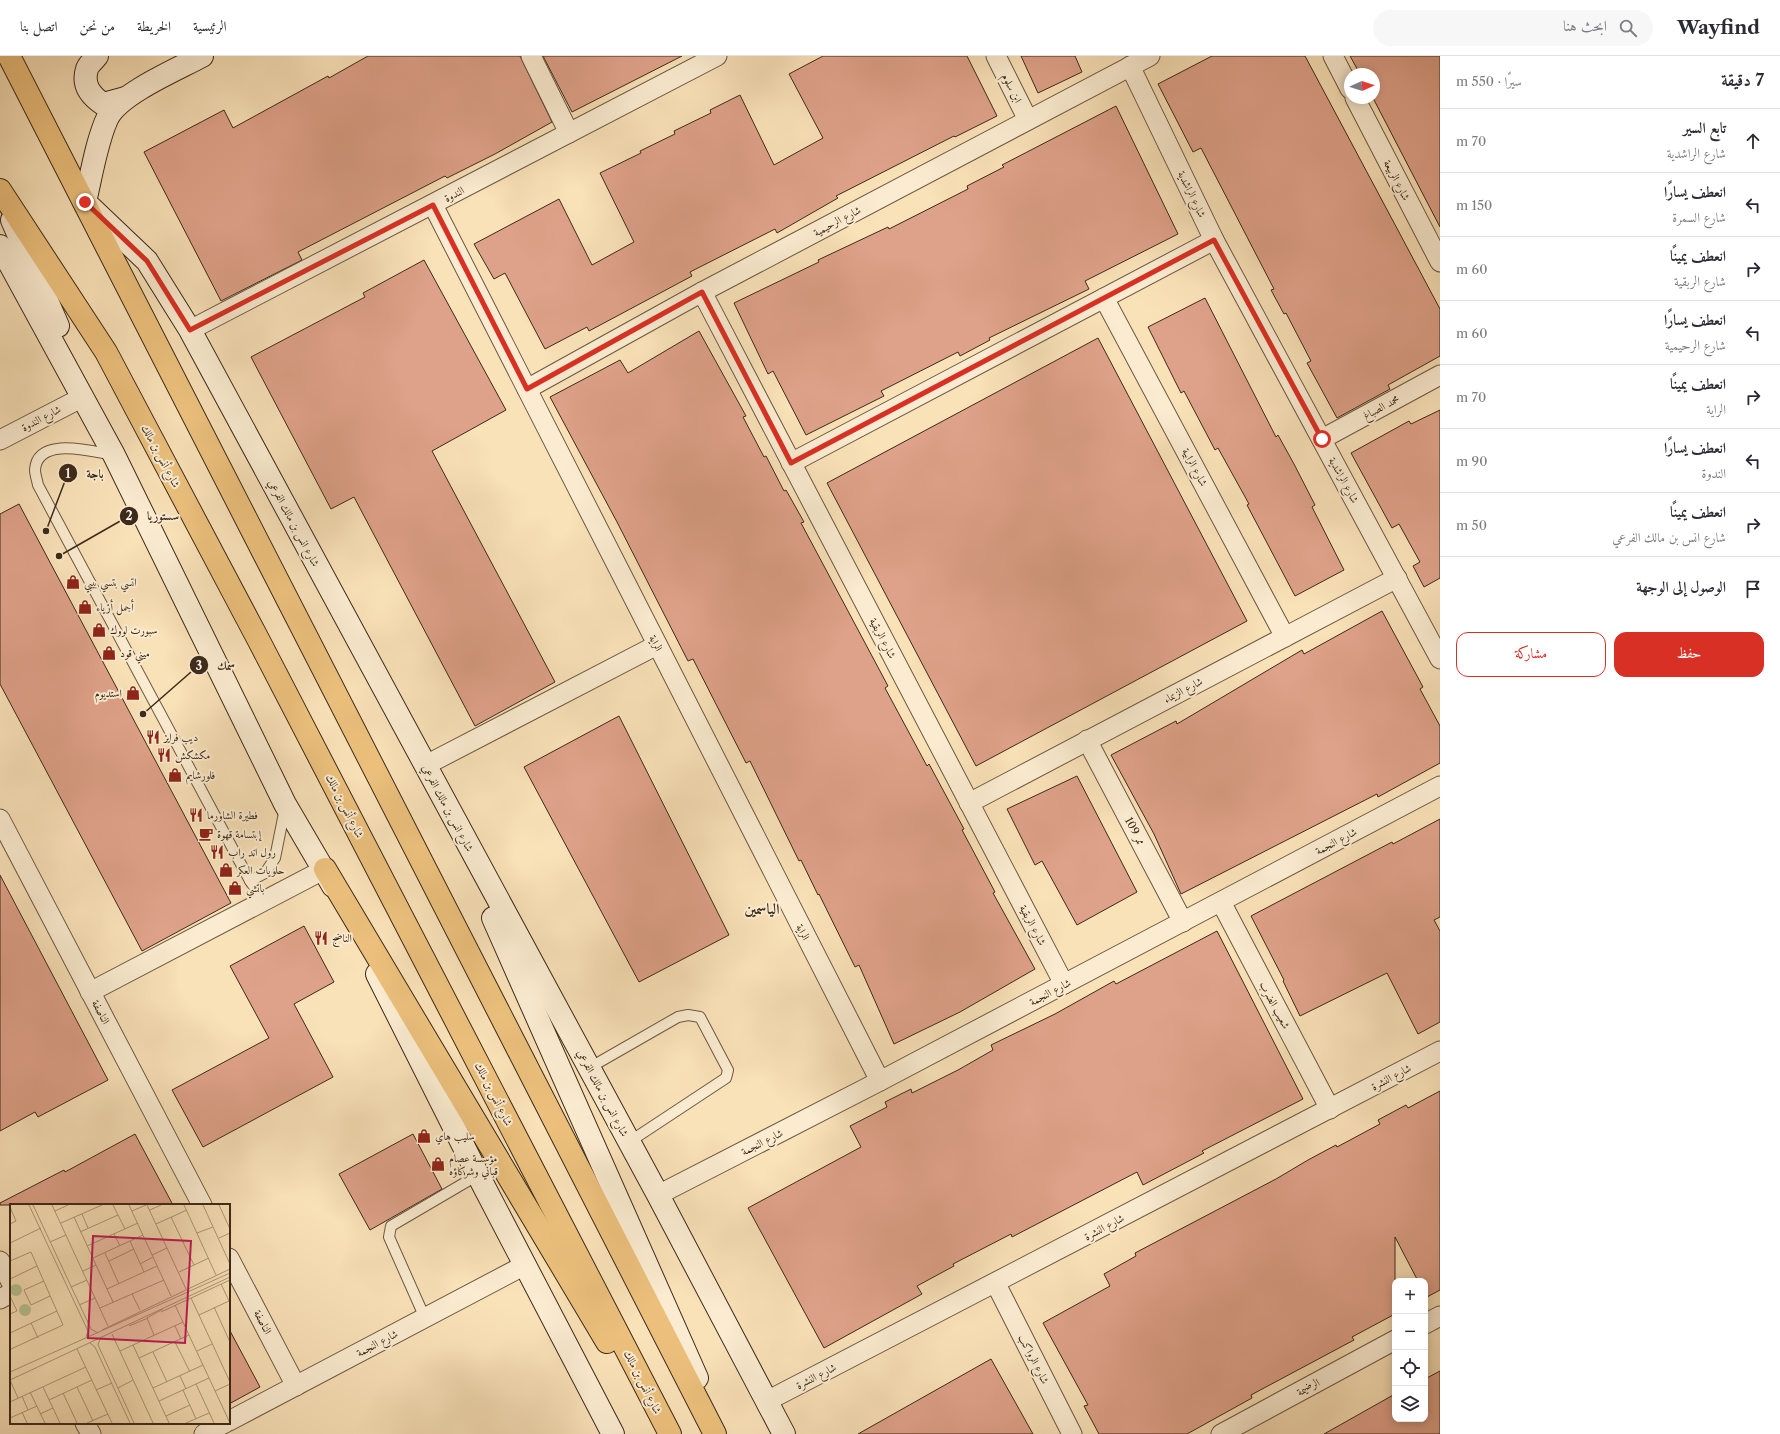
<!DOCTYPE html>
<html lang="ar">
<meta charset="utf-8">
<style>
:root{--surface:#fff;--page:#f7f7f7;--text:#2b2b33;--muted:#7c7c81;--line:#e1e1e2;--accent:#d93025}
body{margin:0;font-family:"Libre Caslon Text",Amiri,serif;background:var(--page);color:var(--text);direction:rtl}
.controls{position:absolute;right:12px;bottom:12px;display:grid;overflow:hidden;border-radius:8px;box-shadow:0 2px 10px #0003}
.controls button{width:36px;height:36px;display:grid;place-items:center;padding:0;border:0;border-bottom:1px solid var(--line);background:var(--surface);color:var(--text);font:20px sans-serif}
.compass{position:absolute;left:1344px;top:12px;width:36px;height:36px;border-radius:50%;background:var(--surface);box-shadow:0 2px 10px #0003;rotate:87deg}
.stop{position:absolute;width:12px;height:12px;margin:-9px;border:3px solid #d93025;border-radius:50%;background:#fff}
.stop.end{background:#d93025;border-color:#fff;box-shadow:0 1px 4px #0008}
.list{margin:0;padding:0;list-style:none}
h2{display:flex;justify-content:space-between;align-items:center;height:52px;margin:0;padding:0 16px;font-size:17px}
h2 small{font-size:13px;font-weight:400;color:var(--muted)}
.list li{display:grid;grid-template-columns:26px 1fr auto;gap:12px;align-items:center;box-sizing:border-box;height:64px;padding:0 16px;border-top:1px solid var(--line)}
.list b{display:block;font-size:15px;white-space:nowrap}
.list p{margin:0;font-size:13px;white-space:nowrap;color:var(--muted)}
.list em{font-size:13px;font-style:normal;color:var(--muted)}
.actions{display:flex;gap:8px;padding:12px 16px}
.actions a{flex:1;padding:9px 0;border:1px solid var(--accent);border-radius:12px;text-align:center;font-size:14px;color:var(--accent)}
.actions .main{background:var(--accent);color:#fff}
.icon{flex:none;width:22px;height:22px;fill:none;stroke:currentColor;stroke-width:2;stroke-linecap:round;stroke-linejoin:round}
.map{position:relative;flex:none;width:1440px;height:1378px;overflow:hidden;direction:ltr}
header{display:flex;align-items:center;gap:24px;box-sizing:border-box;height:56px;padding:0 20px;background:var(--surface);border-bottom:1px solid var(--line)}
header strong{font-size:19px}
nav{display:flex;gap:22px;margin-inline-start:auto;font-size:14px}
.search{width:280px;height:36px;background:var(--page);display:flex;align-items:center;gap:10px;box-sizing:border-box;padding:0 14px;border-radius:22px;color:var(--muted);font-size:15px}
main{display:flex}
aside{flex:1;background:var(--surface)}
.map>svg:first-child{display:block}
.building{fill:#dea189;stroke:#3d2a19}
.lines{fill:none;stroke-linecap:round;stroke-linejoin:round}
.lane-casing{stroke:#6c5841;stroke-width:12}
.street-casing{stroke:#6c5841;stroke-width:21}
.secondary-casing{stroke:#3d2a19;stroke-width:24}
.primary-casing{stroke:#3d2a19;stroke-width:24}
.lane{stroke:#fbecd1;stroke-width:10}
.street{stroke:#fbecd1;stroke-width:19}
.secondary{stroke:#fbecd1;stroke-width:22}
.primary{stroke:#ecc07c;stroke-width:22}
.route{stroke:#d93025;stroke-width:5}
.labels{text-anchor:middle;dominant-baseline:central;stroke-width:4;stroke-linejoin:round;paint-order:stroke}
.street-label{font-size:11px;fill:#3d2a19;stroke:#fbecd1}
.poi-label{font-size:11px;fill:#3d2a19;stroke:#fbecd1;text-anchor:start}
.district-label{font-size:15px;font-weight:bold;fill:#3d2a19;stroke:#fbecd1}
.inset-road{fill:none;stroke:#ae9878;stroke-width:1}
.view{fill:#c2185b;fill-opacity:0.15;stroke:#c2185b;stroke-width:2}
.inset-edge{fill:none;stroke:#3d2a19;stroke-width:2}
.leader{fill:none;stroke:#3d2a19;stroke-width:1.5}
.callout-dot{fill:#3d2a19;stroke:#fbecd1;stroke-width:1.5}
.mark-label{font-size:12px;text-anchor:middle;font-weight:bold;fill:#fff}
.callout-label{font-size:12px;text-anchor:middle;font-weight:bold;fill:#3d2a19;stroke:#fbecd1;stroke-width:4;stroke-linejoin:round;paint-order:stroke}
</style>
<header>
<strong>Wayfind</strong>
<div class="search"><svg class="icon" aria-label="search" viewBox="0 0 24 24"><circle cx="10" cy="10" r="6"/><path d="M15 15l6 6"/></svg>ابحث هنا</div>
<nav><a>الرئيسية</a><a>الخريطة</a><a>من نحن</a><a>اتصل بنا</a></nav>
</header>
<main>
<aside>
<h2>7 دقيقة<small>سيرًا · 550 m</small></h2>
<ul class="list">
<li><svg class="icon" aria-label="ahead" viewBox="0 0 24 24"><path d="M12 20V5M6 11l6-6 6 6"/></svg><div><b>تابع السير</b><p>شارع الراشدية</p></div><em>70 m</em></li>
<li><svg class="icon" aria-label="left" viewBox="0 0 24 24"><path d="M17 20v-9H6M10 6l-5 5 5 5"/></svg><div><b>انعطف يسارًا</b><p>شارع السمرة</p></div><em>150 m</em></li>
<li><svg class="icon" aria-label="right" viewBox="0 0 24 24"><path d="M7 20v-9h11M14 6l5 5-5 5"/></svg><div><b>انعطف يمينًا</b><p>شارع الربقية</p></div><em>60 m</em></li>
<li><svg class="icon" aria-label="left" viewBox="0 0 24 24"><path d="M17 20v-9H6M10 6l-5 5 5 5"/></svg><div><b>انعطف يسارًا</b><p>شارع الرحيمية</p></div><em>60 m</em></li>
<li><svg class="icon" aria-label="right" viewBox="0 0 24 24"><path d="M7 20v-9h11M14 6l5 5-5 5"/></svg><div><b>انعطف يمينًا</b><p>الراية</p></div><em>70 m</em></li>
<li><svg class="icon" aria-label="left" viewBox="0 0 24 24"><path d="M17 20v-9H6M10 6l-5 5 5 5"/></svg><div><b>انعطف يسارًا</b><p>الندوة</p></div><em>90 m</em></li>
<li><svg class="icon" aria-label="right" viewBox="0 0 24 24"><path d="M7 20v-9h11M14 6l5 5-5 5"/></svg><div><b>انعطف يمينًا</b><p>شارع انس بن مالك الفرعي</p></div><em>50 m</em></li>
<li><svg class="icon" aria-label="arrive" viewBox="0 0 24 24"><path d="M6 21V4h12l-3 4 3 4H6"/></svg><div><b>الوصول إلى الوجهة</b></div></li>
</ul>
<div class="actions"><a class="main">حفظ</a><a>مشاركة</a></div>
</aside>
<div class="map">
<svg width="1440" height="1378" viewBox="0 0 1440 1378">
<rect width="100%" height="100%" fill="#f9e1b8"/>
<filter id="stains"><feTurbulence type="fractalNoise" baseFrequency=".005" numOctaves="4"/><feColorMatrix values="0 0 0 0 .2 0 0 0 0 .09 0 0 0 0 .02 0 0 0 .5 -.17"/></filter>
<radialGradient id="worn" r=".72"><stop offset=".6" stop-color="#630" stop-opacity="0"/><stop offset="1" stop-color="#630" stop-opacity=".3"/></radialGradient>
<g class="building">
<polygon points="368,0 520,0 552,66 495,98 447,122 445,120 298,196 302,204 221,245 144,96 224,54 233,72 328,20 329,22"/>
<polygon points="543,0 682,0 572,56"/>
<polygon points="823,0 967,0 997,60 955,81 954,80 836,140 838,142 777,177 775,173 690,216 692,220 589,275 587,271 545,293 505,217 494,223 474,188 559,143 592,209 634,186 600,117 641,97 640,95 675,78 674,75 711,57 710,54 740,39 774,109 823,82 789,18"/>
<polygon points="1021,0 1075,0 1082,16 1038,37"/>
<polygon points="1212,0 1305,0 1440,253 1440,300 1388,329 1390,333 1337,362 1307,307 1311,305 1286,257 1284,258 1271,234 1274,233 1201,92 1193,96 1158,28"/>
<polygon points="1350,0 1440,0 1440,171 1373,42 1374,18 1360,18"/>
<polygon points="1116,50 1178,178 1085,225 1089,233 989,282 990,284 960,300 958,296 881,335 884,340 806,379 773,315 768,318 734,247 819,206 818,204 888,171 889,173 968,133 967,130 1004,111 1002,109"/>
<polygon points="424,204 506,354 432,395 555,626 475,670 354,441 331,453 251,301 365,241 363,237"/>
<polygon points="1205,242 1276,381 1278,379 1294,408 1315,449 1312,451 1344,514 1295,540 1247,449 1249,448 1218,392 1215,394 1184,335 1181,337 1148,271"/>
<polygon points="699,275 746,360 743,361 764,401 766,400 784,435 786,434 804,466 801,467 888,630 885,632 927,710 929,708 964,773 962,774 995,836 993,837 1035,913 960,956 894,988 859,909 855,911 819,838 818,839 801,804 799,805 750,705 746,707 693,603 688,605 617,466 550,341 620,304 628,317"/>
<polygon points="1098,282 1247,565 976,710 827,427"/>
<polygon points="1440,354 1440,522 1424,531 1413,510 1420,506 1399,468 1392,472 1351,397 1409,365 1411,368"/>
<polygon points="19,448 231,847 142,895 0,628 0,458"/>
<polygon points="1382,555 1423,631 1420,633 1440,670 1440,707 1378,741 1377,738 1181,838 1154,778 1111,699 1176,665 1177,668 1302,594 1304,598"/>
<polygon points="619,660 729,879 639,926 524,711"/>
<polygon points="1077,720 1137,836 1077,869 1042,805 1035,809 1007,753"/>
<polygon points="1440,763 1440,861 1434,864 1440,875 1440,966 1418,978 1387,917 1300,960 1283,925 1284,924 1251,860 1392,786 1393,788"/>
<polygon points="0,819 108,1024 38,1061 35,1056 0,1075"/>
<polygon points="304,870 334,926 294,948 333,1021 203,1091 172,1034 269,982 230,910"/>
<polygon points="1217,875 1303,1043 1202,1095 1204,1097 1143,1129 1137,1116 1012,1181 1011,1178 953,1208 954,1210 917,1230 922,1238 824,1292 748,1152 861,1091 850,1070 887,1051 885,1046 911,1033 912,1037 958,1014 993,994 991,989 1055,958 1114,925 1116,928"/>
<polygon points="1440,1035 1440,1234 1427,1241 1425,1225 1418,1225 1395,1181 1395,1258 1352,1281 1354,1284 1251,1339 1252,1342 1187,1378 1099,1378 1084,1350 1088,1349 1043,1267 1110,1230 1104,1218 1136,1200 1135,1197 1276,1123 1308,1104 1336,1089 1337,1091 1380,1068 1378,1064 1406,1049 1408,1052"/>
<polygon points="135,1078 173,1149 0,1149 0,1147 64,1114 65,1116"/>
<polygon points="413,1078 442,1133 370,1174 339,1118"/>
<polygon points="229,1273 260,1331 229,1348"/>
<polygon points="991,1303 1033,1378 858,1378"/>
<polygon points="1440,1315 1440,1378 1324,1378 1395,1338 1395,1363 1425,1363 1425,1323"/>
</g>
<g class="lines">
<defs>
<g id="lane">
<path d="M114,399c-20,-3 -77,-20 -79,15 0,4 2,10 3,15l212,396 14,20"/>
<polyline points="250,825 265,817 275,802 285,752"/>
<polyline points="589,1012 678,961 688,959 700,961 728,1014 726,1022 629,1086"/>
<polyline points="425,1262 389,1181 391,1170 478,1119"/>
</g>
<g id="street">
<polyline points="531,0 569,77"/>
<polyline points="996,0 1028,64"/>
<polyline points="1333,0 1350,33"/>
<polyline points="1130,10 1214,184 1440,603"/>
<polyline points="1355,42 1440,206"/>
<polyline points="433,149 880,1025"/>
<polyline points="702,236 1064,928"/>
<polyline points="1104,242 1285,581"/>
<polyline points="190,274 717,0"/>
<polyline points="527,333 702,236 1150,0"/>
<polyline points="1322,383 1440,319"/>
<polyline points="0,384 83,341"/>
<polyline points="791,407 1214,184"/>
<polyline points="1087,684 1183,866"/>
<polyline points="426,709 657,589"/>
<polyline points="969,747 1397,522"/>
<polyline points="0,763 202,1149"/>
<polyline points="1221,846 1330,1053"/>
<polyline points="90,936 325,813"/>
<polyline points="658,1139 880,1025 1440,730"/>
<polyline points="229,1202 296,1330"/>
<polyline points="0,1205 11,1226"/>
<polyline points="996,1228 1072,1378"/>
<polyline points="0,1243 11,1237"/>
<polyline points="1425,1268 1440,1260"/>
<polyline points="767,1345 1440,995"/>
<polyline points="229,1365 525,1209"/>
<polyline points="85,1367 91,1378"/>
<polyline points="204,1378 225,1367"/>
<polyline points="1221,1378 1395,1284"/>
</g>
<g id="secondary">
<path d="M97,0c-3,4 -9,9 -10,13 -5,16 4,27 16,35l22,-6"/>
<path d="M202,0c-24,13 -81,37 -94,61 -11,22 -17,60 -23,85l62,59 43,69 468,865 126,239"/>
<polyline points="12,164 58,270"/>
<polyline points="0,190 114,399 285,748 333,830"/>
<polyline points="493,862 697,1322"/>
<polyline points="377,918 478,1119 613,1378"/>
</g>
<g id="primary">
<polyline points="9,0 715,1378"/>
<polyline points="0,134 106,296 258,583 670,1378"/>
<polyline points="325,813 607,1286"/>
</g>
</defs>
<use href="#lane" class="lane-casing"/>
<use href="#street" class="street-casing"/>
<use href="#secondary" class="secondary-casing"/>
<use href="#primary" class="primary-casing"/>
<use href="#lane" class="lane"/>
<use href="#street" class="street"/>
<use href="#secondary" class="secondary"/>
<use href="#primary" class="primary"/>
</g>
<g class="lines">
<polyline class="route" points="85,146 147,205 190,274 433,149 527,333 702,236 791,407 1214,184 1322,383"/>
</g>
<defs>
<symbol id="shop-bare" viewBox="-9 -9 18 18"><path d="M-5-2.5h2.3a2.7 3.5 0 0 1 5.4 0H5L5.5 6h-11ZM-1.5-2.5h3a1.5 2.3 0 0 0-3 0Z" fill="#8f2418" stroke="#fbecd1" stroke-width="2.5" paint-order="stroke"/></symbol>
<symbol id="restaurant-bare" viewBox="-9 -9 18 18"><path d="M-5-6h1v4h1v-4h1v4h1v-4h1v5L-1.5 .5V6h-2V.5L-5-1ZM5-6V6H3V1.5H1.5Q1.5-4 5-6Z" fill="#8f2418" stroke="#fbecd1" stroke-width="2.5" paint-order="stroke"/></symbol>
<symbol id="cafe-bare" viewBox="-9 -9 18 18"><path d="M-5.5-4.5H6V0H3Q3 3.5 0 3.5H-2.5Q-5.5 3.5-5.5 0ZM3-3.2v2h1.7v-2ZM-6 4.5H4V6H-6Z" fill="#8f2418" stroke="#fbecd1" stroke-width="2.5" paint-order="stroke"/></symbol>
</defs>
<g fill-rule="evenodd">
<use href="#shop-bare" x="63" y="516" width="20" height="20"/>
<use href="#shop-bare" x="75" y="541" width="20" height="20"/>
<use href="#shop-bare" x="89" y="564" width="20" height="20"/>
<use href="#shop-bare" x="99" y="587" width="20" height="20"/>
<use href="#shop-bare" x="123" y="627" width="20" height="20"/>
<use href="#restaurant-bare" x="143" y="671" width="20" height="20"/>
<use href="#restaurant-bare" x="154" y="689" width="20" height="20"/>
<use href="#shop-bare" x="165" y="709" width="20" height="20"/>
<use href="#restaurant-bare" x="186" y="749" width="20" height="20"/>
<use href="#cafe-bare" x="196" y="768" width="20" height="20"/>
<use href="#restaurant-bare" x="207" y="786" width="20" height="20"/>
<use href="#shop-bare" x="216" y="804" width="20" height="20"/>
<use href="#shop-bare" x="225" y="822" width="20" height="20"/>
<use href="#restaurant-bare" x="311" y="872" width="20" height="20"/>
<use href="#shop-bare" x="414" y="1070" width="20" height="20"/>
<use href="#shop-bare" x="428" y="1098" width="20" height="20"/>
</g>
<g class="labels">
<g class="street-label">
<text transform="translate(1012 32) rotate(63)">ابن سلوم</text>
<text transform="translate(1397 124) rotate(62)">شارع الربيعة</text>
<text transform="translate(454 138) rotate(-28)">الندوة</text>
<text transform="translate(1192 138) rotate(64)">شارع الراشدية</text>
<text transform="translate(837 165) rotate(-28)">شارع الرحيمية</text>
<text transform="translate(1381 351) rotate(-28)">محمد الصباغ</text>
<text transform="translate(41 362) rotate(-28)">شارع الندوة</text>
<text transform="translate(161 400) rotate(62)">شارع أنس بن مالك</text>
<text transform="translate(1195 411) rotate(62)">شارع الرابية</text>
<text transform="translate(1344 424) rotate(61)">شارع الراشدية</text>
<text transform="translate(294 467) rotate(62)">شارع انس بن مالك الفرعي</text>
<text transform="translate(883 582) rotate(62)">شارع الربقية</text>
<text transform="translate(656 587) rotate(63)">الراية</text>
<text transform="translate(1183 634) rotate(-28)">شارع الزيماء</text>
<text transform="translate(345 750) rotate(63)">شارع أنس بن مالك</text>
<text transform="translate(448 752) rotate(62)">شارع انس بن مالك الفرعي</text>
<text transform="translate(1135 775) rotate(62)">ممر 109</text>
<text transform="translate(1336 785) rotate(-28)">شارع النجمة</text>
<text transform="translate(1033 869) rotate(62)">شارع الربقية</text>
<text transform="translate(803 876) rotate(63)">الراية</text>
<text transform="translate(1050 936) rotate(-28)">شارع النجمة</text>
<text transform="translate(1275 949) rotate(62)">شعيب الضرب</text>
<text transform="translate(101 956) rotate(62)">الناصفة</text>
<text transform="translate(1391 1021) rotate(-28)">شارع النشرة</text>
<text transform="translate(603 1037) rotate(62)">شارع انس بن مالك الفرعي</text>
<text transform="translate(494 1038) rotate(63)">شارع أنس بن مالك</text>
<text transform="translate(762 1086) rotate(-27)">شارع النجمة</text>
<text transform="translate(1104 1171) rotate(-28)">شارع النشرة</text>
<text transform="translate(263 1266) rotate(62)">الناصفة</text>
<text transform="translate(377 1287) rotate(-28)">شارع النجمة</text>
<text transform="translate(1034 1303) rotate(63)">شارع الرواكب</text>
<text transform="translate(816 1320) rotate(-27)">شارع النشرة</text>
<text transform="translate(643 1326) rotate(63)">شارع أنس بن مالك</text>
<text transform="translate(1308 1331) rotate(-28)">الرضيمة</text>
</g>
<g class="poi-label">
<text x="84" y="526">اتسي بتسي بيبي</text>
<text x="96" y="551">أجمل أزياء</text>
<text x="110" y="574">سبورت لووك</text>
<text x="120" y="597">ميني قود</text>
<text x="122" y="637" text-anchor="end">استديوم</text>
<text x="164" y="681">ديب فرايز</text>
<text x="175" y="699">مكشكش</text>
<text x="186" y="719">فلورشايم</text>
<text x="207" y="759">فطيرة الشاورما</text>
<text x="217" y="778">إبتسامة قهوة</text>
<text x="228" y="796">رول اند راب</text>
<text x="237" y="814">حلويات العكر</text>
<text x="246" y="832">باتشي</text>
<text x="332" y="882">الناضج</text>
<text x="435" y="1080">سليب هاي</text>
<text x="449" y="1102">مؤسسة عصام<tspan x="449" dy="13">قباني وشركاؤه</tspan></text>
</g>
<g class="district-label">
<text x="762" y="852">الياسمين</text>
</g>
</g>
<g transform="translate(10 1148)">
<rect width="220" height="220" fill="#f9e1b8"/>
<path d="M0 86a6 6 0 1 1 12 0a6 6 0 1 1-12 0ZM9 106a6 6 0 1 1 12 0a6 6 0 1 1-12 0Z" fill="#b8c494"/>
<path class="inset-road" d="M19,1l59,126 -2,6M23,1l58,124 7,4M42,1l56,121M103,1l12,24M119,1l42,91M137,1l39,84M174,1l32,70M193,1l27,59M209,1l11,24M0,3l6,14 -6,3M140,6l11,-5M45,7l13,-6M122,7l14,-6M72,10l6,14M64,13l39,85M161,13l23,48M51,19l41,-18M146,20l31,-14M70,28l38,-17M187,29l16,-6M104,30l6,12M209,34l11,-5M120,37l14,31M40,38l16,-7M0,39l31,-15M77,42l51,-23M95,49l14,31M142,51l15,-7M83,54l50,-23M0,57l21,-9 32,73 -52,24M99,57l25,-12M130,60l13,-7M73,67l13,-6M169,68l30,-14M0,75l27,-13M34,77l-20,9 7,15 19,-9M211,80l9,19M61,83l16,-7M97,85l50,-23M122,90l8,16M0,92l7,15 -7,3M181,94l39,84M69,101l16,-7M165,101l55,118M204,103l16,35M90,104l64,-28M151,108l69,-32M189,111l30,-14M137,114l7,17M137,114l16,-9M21,119l7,15M119,122l19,-8M165,122l6,13M92,126l128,-61M0,129l47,-22M102,130l41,89M90,135l-2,6 36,78M165,138l15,30M80,139l5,4 35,76M123,141l36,78M67,145l35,74M110,147l63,-29M187,147l15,-7M143,148l14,30M129,154l50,-23M0,168l220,-99M170,172l6,13M0,176l8,18M0,176l220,-103M186,180l18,39M33,183l17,36M67,183l16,34M108,184l15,-8M143,184l50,-23M86,186l16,-7M173,186l13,29M205,187l15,-7M20,188l15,31M53,189l14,30M12,192l6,14M39,196l43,-20M149,197l50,-23M0,198l76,-35M12,208l5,11M30,210l13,-6M156,212l24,-11M0,214l27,-12M77,219l21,-9M176,219l23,-10"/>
<path class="view" d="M83,32l98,5 -6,102 -97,-5z"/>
<rect width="220" height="220" class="inset-edge"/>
</g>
<path class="leader" d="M46 475L68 417M59 500L129 460M143 658L199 609"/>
<g class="callout-dot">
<circle cx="46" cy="475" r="4"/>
<circle cx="59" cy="500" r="4"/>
<circle cx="143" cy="658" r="4"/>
<circle cx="68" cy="417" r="10"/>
<circle cx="129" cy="460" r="10"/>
<circle cx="199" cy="609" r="10"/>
</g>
<g class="mark-label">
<text x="68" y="422">1</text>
<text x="129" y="464">2</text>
<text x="199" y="614">3</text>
</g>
<g class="callout-label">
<text x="95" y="422">باجة</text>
<text x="163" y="464">سستوريا</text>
<text x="226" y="614">سمك</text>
</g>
<rect width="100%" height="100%" filter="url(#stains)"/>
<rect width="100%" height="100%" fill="url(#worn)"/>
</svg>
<div class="controls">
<button>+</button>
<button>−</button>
<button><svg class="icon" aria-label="locate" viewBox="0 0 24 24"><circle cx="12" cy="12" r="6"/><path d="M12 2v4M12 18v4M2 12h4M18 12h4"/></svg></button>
<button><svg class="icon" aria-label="layers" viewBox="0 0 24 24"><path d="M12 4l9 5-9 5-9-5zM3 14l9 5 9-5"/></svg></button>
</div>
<svg class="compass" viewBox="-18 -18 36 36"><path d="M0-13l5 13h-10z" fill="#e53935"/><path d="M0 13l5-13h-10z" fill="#7c7c81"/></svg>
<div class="stop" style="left:1322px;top:383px"></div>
<div class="stop end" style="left:85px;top:146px"></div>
</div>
</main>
